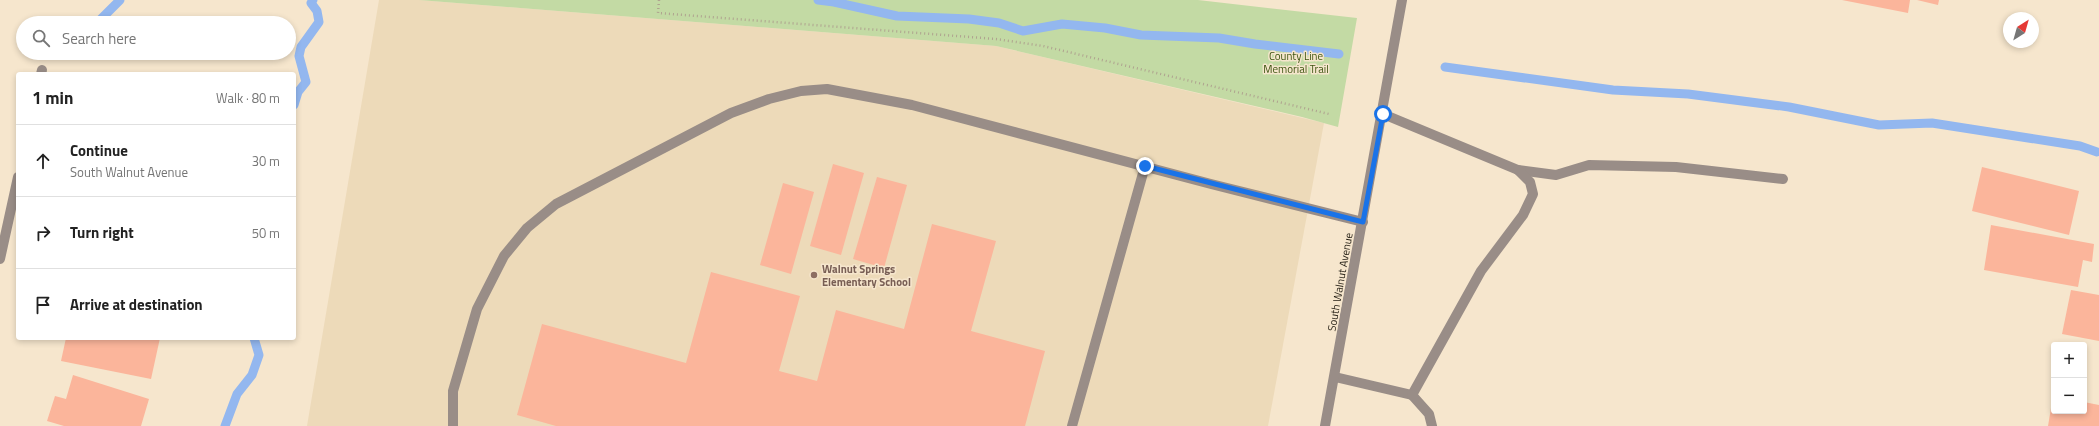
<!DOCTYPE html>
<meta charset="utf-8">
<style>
:root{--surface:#fff;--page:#f2f2f2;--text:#222;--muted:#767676;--line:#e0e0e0}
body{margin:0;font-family:"Titillium Web",sans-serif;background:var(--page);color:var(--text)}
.controls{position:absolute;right:12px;bottom:12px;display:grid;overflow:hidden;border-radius:4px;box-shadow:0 2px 6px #0003}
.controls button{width:36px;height:36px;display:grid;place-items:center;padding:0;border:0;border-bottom:1px solid var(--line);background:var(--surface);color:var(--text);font:20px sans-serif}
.compass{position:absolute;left:2003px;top:12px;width:36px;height:36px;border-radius:50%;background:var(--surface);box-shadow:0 2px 6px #0003;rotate:37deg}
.stop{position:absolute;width:12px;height:12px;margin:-9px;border:3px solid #1a73e8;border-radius:50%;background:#fff}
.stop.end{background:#1a73e8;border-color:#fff;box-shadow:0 1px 4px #0008}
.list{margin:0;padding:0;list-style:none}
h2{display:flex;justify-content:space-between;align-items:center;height:52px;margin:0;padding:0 16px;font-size:17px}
h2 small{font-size:13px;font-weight:400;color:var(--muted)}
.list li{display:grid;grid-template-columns:26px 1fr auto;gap:12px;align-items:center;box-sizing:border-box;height:72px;padding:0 16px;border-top:1px solid var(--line)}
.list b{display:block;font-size:15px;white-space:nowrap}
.list p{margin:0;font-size:13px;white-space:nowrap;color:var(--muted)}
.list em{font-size:13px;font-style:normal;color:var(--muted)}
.icon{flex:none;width:22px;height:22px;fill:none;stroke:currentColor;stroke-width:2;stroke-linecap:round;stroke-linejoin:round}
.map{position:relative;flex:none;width:2099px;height:426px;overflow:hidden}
.search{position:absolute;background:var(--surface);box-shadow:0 2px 6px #0003;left:16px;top:16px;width:280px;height:44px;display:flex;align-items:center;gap:10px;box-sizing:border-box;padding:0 14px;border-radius:22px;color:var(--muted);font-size:15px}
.panel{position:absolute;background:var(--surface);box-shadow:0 2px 6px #0003;left:16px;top:72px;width:280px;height:268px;border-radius:4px}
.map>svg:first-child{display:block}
.built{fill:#eddab9}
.green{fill:#c3daa4}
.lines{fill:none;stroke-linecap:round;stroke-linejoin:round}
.stream{stroke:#93b7ef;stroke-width:9}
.building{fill:#fbb59b}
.path{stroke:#afa38f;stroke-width:2.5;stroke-dasharray:1 3;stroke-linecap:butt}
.minor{stroke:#998d87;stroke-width:10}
.route{stroke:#1a73e8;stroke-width:5}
.education-dot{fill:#8d6e63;stroke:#f6e6cd;stroke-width:1.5}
.labels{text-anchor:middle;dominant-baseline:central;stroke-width:3;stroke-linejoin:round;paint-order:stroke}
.park-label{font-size:11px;fill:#3d5410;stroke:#f6e6cd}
.education-label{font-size:11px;font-weight:bold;fill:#785e54;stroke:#f6e6cd;text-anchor:start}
.street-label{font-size:11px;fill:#1f1a10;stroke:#f6e6cd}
</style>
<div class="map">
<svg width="2099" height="426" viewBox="0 0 2099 426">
<rect width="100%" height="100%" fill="#f6e6cd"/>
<polygon class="built" points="379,0 419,0 996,46 1324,123 1268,426 307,426"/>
<polygon class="green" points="419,0 1198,0 1357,18 1338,127 1302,117 996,46"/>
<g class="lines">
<g class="stream">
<polyline points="818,0 834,2 897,16 969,19 999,23 1023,31 1062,24 1105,28 1141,35 1219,38 1255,44 1339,54"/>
<polyline points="97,23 120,0"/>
<polyline points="1445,67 1613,90 1688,94 1789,107 1879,125 1932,123 2080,146 2097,152"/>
<polyline points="294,105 298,92 306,82 299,56 301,47 319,22 317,11 311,3 313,0"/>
<polyline points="225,426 237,394 252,375 259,355 254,338"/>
</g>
</g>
<g class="building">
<polygon points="1842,0 1910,0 1908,13"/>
<polygon points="1917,0 1939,0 1938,5"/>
<polygon points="833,164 864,173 841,255 810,246"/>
<polygon points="1982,167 2079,191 2069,235 1972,211"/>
<polygon points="877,177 907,185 884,268 853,259"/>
<polygon points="783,183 814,192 791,274 760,265"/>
<polygon points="932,224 996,241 971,331 1045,351 1025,426 556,426 517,415 542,324 686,363 711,272 800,296 779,371 817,381 836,310 904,329"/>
<polygon points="1991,225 2094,244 2092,262 2083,260 2078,287 1984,270"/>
<polygon points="2071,290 2099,295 2099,341 2062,334"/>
<polygon points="66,338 160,338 151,379 61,361"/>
<polygon points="73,375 149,399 141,426 64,426 47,421 55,396 66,399"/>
<polygon points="2053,396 2054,411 2084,411 2084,402 2099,405 2099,426 2048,426"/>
</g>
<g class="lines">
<polyline class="path" points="659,0 658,13 996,39 1043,46 1329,114"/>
<g class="minor">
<polyline points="41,74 42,70"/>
<polyline points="1383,114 1518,170 1556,175 1589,165 1676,167 1783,179"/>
<polyline points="0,259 18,177"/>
<polyline points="1335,377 1412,395 1481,271 1523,215 1533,194 1530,182 1518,170"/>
<polyline points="1412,395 1429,414 1432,426"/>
<polyline points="453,426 453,391 477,309 504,256 527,228 556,204 731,113 769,99 801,91 827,89 912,105 1211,184 1363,222"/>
<polyline points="1072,426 1145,166"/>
<polyline points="1325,426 1402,0"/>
</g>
</g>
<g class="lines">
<polyline class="route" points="1145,166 1363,222 1383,114"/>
</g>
<circle class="education-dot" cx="814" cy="275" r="4"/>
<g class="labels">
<g class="park-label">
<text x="1296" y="56">County Line<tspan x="1296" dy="13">Memorial Trail</tspan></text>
</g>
<g class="education-label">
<text x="822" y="269">Walnut Springs<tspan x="822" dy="13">Elementary School</tspan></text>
</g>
<g class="street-label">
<text transform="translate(1340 282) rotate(-80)">South Walnut Avenue</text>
</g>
</g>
</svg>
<div class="controls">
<button>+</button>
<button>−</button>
</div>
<svg class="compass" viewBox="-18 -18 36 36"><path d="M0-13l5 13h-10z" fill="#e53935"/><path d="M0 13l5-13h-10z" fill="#767676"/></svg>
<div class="stop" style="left:1383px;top:114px"></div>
<div class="stop end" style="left:1145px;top:166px"></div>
<div class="search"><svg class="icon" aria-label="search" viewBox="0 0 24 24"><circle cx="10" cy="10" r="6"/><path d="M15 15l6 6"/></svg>Search here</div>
<section class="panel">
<h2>1 min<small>Walk · 80 m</small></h2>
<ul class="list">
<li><svg class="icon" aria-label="ahead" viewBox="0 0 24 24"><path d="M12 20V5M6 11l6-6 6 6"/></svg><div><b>Continue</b><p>South Walnut Avenue</p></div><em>30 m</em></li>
<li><svg class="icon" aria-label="right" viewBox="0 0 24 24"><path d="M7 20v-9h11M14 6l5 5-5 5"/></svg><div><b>Turn right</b></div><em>50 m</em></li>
<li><svg class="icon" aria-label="arrive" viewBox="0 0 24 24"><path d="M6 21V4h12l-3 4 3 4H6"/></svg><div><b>Arrive at destination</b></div></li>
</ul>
</section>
</div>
